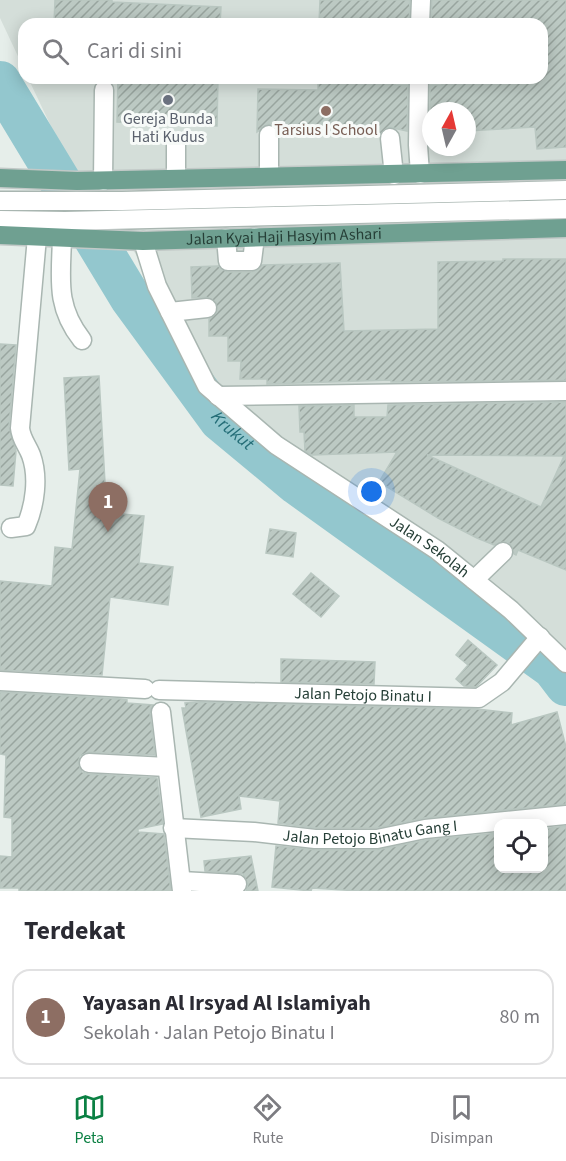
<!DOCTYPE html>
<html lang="id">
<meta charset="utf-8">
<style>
:root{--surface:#fff;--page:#f2f2f3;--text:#2b2b33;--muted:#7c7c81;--line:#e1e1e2;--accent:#0b8043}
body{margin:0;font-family:"Source Sans 3",sans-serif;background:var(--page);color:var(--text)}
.controls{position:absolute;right:18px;bottom:18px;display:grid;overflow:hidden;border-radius:12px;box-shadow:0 3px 15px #0003}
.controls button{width:54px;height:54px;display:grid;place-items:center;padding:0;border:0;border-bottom:2px solid var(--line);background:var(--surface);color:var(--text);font:30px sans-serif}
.compass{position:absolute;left:422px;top:102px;width:54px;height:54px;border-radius:50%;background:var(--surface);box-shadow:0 3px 15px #0003;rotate:8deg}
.you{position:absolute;left:372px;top:492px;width:21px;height:21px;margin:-15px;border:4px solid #fff;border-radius:50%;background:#1a73e8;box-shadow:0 0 0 9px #1a73e833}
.badge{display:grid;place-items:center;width:39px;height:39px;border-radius:50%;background:var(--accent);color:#fff;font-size:20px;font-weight:700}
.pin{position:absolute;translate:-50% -50px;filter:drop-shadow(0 2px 3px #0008)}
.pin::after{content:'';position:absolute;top:32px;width:21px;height:18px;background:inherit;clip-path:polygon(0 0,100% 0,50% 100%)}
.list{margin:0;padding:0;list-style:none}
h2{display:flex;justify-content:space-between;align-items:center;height:78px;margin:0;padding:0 24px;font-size:26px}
h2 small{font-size:20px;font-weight:400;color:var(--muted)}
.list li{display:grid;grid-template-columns:39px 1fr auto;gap:18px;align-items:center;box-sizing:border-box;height:96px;margin:0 12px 12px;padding:0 12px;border:2px solid var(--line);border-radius:18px}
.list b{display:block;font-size:22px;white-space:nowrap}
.list p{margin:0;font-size:20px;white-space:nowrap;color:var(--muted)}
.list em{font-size:20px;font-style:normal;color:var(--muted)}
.icon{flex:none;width:33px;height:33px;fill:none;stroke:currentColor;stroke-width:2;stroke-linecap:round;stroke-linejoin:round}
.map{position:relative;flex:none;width:566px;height:891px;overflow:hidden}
.search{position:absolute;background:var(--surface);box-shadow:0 3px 15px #0003;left:18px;right:18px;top:18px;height:66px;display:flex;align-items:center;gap:15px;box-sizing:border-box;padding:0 21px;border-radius:18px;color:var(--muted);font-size:22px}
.sheet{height:186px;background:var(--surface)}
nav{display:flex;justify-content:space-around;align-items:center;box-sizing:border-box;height:84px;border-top:2px solid var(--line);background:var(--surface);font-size:16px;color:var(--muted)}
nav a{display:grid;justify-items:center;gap:3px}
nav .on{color:var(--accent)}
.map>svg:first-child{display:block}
.built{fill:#d4ded9;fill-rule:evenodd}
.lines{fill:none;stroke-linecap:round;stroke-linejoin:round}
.river{stroke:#93c7ce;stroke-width:42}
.building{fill:url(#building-hatch);stroke:#b9c7c1;stroke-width:1.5;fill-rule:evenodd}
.minor-casing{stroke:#a9b6b1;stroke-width:21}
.major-casing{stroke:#c2c9c7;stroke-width:21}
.minor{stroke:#fff;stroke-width:18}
.major{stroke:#6fa091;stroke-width:18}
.worship-dot{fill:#6b7280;stroke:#f7faf8;stroke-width:2}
.education-dot{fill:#8d6e63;stroke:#f7faf8;stroke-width:2}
.labels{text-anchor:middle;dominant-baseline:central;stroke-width:6;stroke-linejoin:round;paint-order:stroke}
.worship-label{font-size:16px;fill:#5b616d;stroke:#f7faf8}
.education-label{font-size:16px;fill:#785e54;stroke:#f7faf8}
.street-label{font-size:16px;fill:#263f37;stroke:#f7faf8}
.water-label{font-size:18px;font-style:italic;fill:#246d77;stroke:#f7faf8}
</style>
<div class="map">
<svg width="566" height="891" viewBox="0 0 566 891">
<defs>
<pattern id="building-hatch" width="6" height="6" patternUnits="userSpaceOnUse" patternTransform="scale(1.5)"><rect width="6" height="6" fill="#bcc9c3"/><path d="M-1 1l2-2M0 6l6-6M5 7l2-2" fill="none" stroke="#99a59f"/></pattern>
</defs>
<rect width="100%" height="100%" fill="#e6eeea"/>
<g class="built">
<path d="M0,0h566v173l-486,14 -52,-109h514v-54h-518v45l-24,-51zM431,111h36v36h-36z"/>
<polygon points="566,231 566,669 552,652 319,481 226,398 128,242"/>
</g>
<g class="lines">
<path class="river" id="s1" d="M0,82l130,215 90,123 77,64 256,184 13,17"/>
</g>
<g class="building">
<polygon points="55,0 112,0 112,2 221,7 220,24 54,24"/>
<polygon points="320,0 410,0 409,24 319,24"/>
<polygon points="432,0 566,0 566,147 537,149 535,127 467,131 467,111 430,111 430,85 442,85 442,78 542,78 542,24 431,24"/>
<polygon points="118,78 218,78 217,126 117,122"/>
<polygon points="318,78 395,78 395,85 408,85 407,131 389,127 380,134 279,132 275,126 268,124 257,132 258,89 318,90"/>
<polygon points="503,259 566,259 566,380 391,382 391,380 267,384 267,379 240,379 241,361 228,361 228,336 209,336 209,319 217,312 216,302 206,297 192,298 191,267 218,266 227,272 252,272 262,265 340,263 344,331 438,329 438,262 503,261"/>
<polygon points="0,344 16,345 9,427 16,451 13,486 0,485"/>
<polygon points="99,376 105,483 113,484 110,513 144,516 139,563 173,567 168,605 110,597 102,675 0,670 0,581 52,586 55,547 72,549 80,469 69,470 64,378"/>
<path d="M566,402v168l-48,-20 -2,5 -2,-1 -3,-9 -4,-4 -13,4 -17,-7 -39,-20 -59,-36 18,-30 -85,3 -7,-4 -1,-19h-4l-1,-26 55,-1v12h33l1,-12zM427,455l137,1 -23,51z"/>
<polygon points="270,529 296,533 293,557 266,553"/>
<polygon points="311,573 339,596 321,617 293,594"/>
<polygon points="468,640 497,665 476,687 464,686 456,679 468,665 456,655"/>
<polygon points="281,659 375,662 374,684 281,682"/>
<polygon points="0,692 121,699 127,700 127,703 153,705 150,713 155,755 89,752 80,756 78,763 82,772 88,774 157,778 163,824 138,829 138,832 164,834 171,891 19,891 19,888 0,888 0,856 12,857 12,818 4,817 6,755 0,754"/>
<polygon points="200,702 477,709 512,713 511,725 557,712 566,747 566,804 424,818 376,828 316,828 278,823 280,801 239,796 241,809 201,817 182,708 186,708 185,703"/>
<polygon points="566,826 566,891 359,891 312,888 311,891 272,887 276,846 315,850 377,850 427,840 498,833 498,868 543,868 543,829"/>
<polygon points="251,856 258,891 246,891 248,884 243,874 205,871 204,861"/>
</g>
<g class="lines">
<defs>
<g id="minor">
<polyline points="420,24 421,0"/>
<polyline points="419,78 418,145 420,174"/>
<polyline points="390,138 394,175"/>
<polyline points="176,142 176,178"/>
<polyline points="269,176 269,135"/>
<polyline points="103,181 104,90"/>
<polyline points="0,201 122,201 566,190"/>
<polyline points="0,220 65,221 566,209"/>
<path d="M62,238c-1,40 -7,68 20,102"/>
<polyline points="226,238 228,261 252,261 255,237"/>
<path id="s2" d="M143,241l14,45 50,100 69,59 161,105 74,60 55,53"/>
<polyline points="170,312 207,308"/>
<polyline points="218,396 566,391"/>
<path d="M11,528l15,-2c9,-21 13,-49 5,-71 -4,-10 -10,-16 -11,-27l17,-191"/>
<polyline points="474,580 503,552"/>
<polyline points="0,681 145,689"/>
<path id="s3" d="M159,690l320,8 23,-16 38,-45"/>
<polyline points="161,712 182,891"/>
<polyline points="89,763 167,767"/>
<path id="s4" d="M173,828l81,4 61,7h62l48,-10 141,-14"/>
<polyline points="181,881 237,884"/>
</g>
<g id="major">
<polyline points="0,178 77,181 566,170"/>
<path id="s5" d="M0,235l143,6 423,-13"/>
</g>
</defs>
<use href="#minor" class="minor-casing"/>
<use href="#major" class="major-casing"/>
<use href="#minor" class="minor"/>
<use href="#major" class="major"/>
</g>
<circle class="worship-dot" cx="168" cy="100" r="6"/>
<circle class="education-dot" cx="326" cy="111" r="6"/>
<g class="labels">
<g class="worship-label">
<text x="168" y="119">Gereja Bunda<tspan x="168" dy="18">Hati Kudus</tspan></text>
</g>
<g class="education-label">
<text x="326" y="130">Tarsius I School</text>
</g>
<g class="street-label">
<text stroke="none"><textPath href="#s5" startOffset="284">Jalan Kyai Haji Hasyim Ashari</textPath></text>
<text stroke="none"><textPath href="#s2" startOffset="434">Jalan Sekolah</textPath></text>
<text stroke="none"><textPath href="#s3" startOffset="204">Jalan Petojo Binatu I</textPath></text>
<text stroke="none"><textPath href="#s4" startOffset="198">Jalan Petojo Binatu Gang I</textPath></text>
</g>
<g class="water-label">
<text stroke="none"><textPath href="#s1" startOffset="420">Krukut</textPath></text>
</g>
</g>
</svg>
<div class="controls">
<button><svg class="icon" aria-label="locate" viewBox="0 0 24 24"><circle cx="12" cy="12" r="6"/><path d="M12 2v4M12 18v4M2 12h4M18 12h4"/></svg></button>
</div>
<svg class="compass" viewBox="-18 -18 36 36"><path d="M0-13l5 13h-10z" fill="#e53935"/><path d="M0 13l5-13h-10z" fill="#7c7c81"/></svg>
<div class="you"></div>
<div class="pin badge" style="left:108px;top:532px;background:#8d6e63">1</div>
<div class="search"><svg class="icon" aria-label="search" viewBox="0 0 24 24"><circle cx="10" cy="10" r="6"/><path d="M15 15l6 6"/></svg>Cari di sini</div>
</div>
<section class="sheet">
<h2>Terdekat<small></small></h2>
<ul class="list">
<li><span class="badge" style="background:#8d6e63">1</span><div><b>Yayasan Al Irsyad Al Islamiyah</b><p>Sekolah · Jalan Petojo Binatu I</p></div><em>80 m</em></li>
</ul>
</section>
<nav>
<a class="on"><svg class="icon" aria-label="map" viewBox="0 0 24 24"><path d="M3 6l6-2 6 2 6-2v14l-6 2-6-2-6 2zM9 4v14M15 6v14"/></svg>Peta</a>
<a><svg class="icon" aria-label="directions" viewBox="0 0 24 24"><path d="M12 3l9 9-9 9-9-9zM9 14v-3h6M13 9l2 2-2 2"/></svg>Rute</a>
<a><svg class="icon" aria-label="saved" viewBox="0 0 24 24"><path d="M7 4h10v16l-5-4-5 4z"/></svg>Disimpan</a>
</nav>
